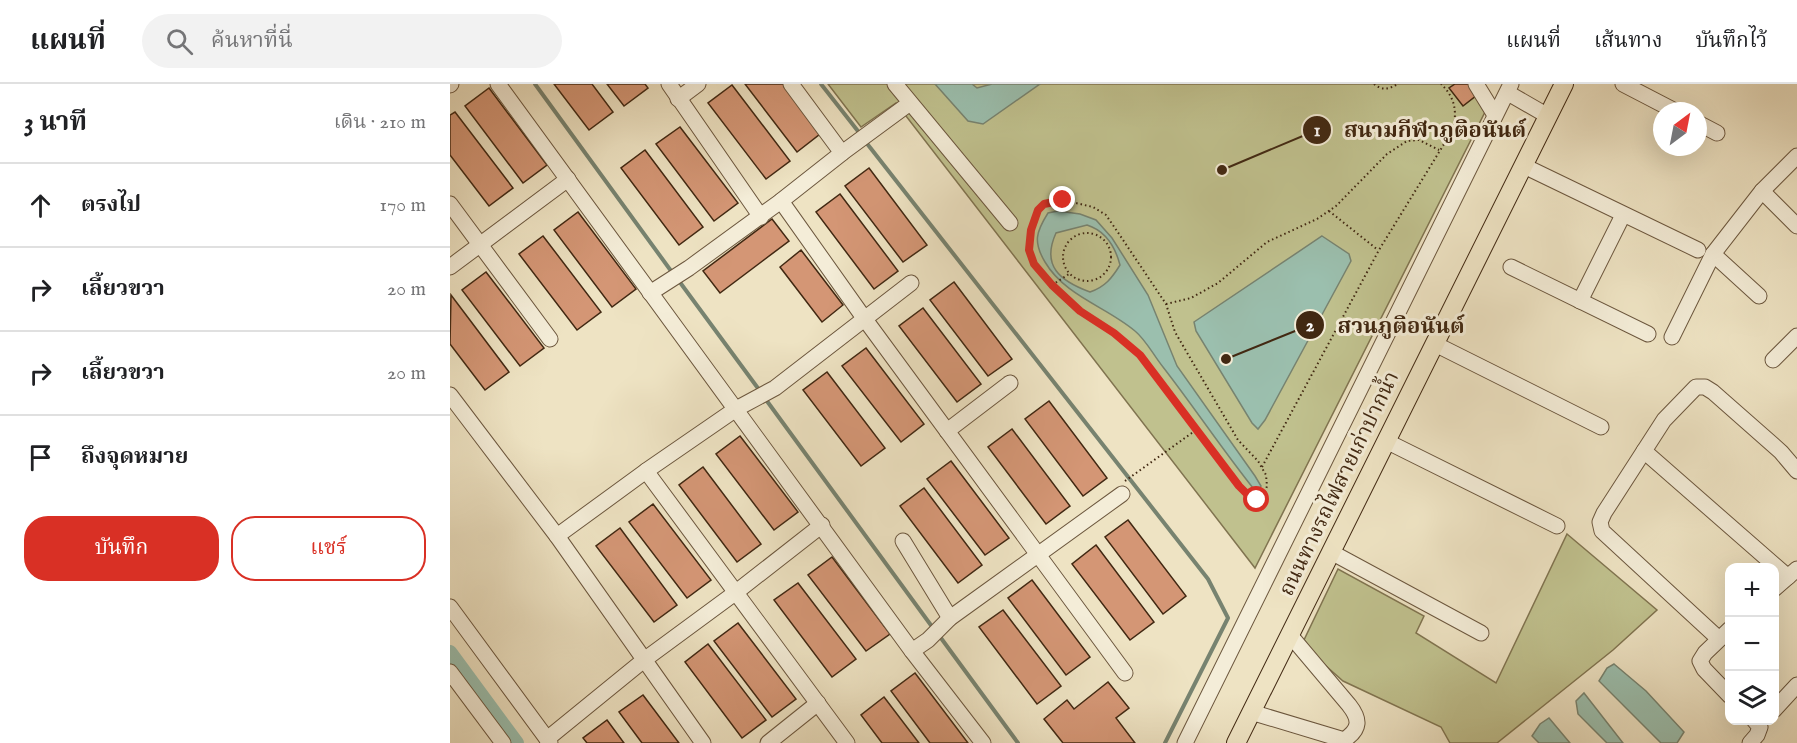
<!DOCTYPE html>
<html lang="th">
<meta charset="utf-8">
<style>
:root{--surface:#fff;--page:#f2f2f2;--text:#202124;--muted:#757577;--line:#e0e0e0;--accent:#d93025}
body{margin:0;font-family:"IM FELL English","Noto Serif Thai",serif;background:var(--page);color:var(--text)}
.controls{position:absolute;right:18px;bottom:18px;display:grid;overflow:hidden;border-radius:12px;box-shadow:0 6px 24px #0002}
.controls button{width:54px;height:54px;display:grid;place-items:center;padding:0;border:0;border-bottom:2px solid var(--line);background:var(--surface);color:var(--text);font:30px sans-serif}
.compass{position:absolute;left:1203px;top:18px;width:54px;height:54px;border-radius:50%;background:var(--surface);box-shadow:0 6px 24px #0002;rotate:32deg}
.stop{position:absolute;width:18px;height:18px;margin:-14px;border:4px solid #d93025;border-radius:50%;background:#fff}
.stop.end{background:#d93025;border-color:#fff;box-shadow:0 2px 6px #0008}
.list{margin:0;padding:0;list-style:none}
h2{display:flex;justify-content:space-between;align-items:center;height:78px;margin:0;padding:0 24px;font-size:26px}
h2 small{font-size:20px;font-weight:400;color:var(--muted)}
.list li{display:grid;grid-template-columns:39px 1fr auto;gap:18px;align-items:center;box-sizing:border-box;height:84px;padding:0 24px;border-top:2px solid var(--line)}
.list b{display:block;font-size:22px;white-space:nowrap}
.list em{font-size:20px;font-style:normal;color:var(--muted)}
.actions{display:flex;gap:12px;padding:18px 24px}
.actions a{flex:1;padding:14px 0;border:2px solid var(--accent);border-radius:24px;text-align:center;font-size:21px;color:var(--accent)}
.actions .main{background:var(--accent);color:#fff}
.icon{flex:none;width:33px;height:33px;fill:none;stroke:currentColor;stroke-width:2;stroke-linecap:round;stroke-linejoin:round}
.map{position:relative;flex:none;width:1347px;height:659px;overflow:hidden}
header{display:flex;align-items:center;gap:36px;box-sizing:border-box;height:84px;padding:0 30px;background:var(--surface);border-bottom:2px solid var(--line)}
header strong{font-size:28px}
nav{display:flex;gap:33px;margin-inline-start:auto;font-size:21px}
.search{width:420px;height:54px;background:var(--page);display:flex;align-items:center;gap:15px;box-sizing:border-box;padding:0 21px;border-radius:33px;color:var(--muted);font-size:22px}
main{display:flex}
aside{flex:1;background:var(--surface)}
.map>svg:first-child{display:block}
.green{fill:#c0c18e;stroke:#807450;stroke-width:1.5}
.water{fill:#9bbfae;stroke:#778370;stroke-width:1.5;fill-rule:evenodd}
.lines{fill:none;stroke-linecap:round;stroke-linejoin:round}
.stream{stroke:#778370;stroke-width:4}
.canal{stroke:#9bbfae;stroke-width:14}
.building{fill:#d49675;stroke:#412812;stroke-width:1.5}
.minor-casing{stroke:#6c573e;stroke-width:17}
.major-casing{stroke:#412812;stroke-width:20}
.path{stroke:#412812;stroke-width:2;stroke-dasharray:1.5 3;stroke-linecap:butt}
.minor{stroke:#f4edd8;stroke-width:15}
.major{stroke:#eee3c3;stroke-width:18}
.route{stroke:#d93025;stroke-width:8}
.labels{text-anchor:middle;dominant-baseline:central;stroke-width:6;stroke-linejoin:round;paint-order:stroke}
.street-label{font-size:21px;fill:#412812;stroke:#f4edd8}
.leader{fill:none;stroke:#412812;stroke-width:2}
.callout-dot{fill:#412812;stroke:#f4edd8;stroke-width:2}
.mark-label{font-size:18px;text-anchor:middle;font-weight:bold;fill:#fff}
.callout-label{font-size:22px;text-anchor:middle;font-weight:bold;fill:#412812;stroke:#f4edd8;stroke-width:6;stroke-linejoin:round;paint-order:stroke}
</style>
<header>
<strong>แผนที่</strong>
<div class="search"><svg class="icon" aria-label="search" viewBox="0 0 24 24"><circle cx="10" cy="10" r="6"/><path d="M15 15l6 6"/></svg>ค้นหาที่นี่</div>
<nav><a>แผนที่</a><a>เส้นทาง</a><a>บันทึกไว้</a></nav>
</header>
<main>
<aside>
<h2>3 นาที<small>เดิน · 210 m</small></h2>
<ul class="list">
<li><svg class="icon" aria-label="ahead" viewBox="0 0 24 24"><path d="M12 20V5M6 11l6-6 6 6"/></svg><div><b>ตรงไป</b></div><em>170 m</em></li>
<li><svg class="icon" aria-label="right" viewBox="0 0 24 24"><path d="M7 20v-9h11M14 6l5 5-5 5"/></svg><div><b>เลี้ยวขวา</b></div><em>20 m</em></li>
<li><svg class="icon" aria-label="right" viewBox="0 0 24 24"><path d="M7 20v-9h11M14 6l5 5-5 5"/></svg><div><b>เลี้ยวขวา</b></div><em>20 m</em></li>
<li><svg class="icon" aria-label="arrive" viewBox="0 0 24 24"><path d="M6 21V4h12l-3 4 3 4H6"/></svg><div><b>ถึงจุดหมาย</b></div></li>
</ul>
<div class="actions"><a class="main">บันทึก</a><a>แชร์</a></div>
</aside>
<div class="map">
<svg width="1347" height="659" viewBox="0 0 1347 659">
<rect width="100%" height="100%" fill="#eee3c3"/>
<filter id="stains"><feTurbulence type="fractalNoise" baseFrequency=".00333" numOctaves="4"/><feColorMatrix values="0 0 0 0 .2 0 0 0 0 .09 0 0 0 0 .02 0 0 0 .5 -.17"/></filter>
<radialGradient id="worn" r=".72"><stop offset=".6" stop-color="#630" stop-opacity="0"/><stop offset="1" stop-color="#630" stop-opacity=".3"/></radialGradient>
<g class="green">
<polygon points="378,0 1019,0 1036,26 805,484 446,19 411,43"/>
<polygon points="1117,450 1207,526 1163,566 1047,659 1000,659 991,643 893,597 867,574 854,556 888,485 974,532 966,549 1046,599"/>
</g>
<g class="water">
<polygon points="485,0 522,0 527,4 542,0 590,0 533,40 518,37"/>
<path d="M608,127l22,3 16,6 16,18 36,57 29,71 78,110 6,10 -3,5 -5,-3c-31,-39 -59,-81 -90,-121 -9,-11 -17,-27 -28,-36 -28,-24 -70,-35 -90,-69 -12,-20 -9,-30 3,-49zM637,141c19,6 28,21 33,40 -8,13 -15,22 -30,27 -30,-11 -49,-26 -34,-59z"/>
<polygon points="872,152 899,170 901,177 815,336 808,345 802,339 746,247 744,238"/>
<polygon points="1164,580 1196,607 1234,648 1227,659 1211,659 1149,597 1157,584"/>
<polygon points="1134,609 1173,659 1157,659 1128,630 1126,617"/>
<polygon points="1099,634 1120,659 1089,659 1082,652 1090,640"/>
</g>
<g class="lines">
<g class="stream">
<polyline points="85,0 224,191"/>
<polyline points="371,0 411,51"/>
<polyline points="415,57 758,495 778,534 715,659"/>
<polyline points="229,197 310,307"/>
<polyline points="314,313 483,544"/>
<polyline points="488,550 568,659"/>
</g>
<polyline class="canal" points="0,568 67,659"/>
</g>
<g class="building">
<polygon points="104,0 142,0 163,28 139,46"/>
<polygon points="157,0 195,0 198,4 174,22"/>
<polygon points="295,0 333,0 370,50 347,68"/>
<polygon points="1005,0 1019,0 1027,11 1013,22 999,4"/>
<polygon points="282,1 340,77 316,95 258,19"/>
<polygon points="39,4 97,81 73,99 15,22"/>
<polygon points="5,28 63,104 39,122 0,71 0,31"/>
<polygon points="230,43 288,119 264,137 206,60"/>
<polygon points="195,66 253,143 229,161 171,84"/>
<polygon points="419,84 477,161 453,178 395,102"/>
<polygon points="390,110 448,187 424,205 366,128"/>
<polygon points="128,128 186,205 162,223 104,146"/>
<polygon points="322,135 339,157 270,209 253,187"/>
<polygon points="93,152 151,228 127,246 69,170"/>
<polygon points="351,166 393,221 372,238 330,183"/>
<polygon points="36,188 94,264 70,282 12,206"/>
<polygon points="504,198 562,275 538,292 480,216"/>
<polygon points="1,211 59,288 35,306 0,260"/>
<polygon points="473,224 531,300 507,318 449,242"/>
<polygon points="416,264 474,340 451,358 392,282"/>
<polygon points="377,288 435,364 411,382 353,306"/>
<polygon points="599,317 657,394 633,412 575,335"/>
<polygon points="562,345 620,422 596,440 538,363"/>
<polygon points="290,352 348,428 324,446 266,370"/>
<polygon points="501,377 559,454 535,471 477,395"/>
<polygon points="253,383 311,460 287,478 229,401"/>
<polygon points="474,404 532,481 508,499 450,422"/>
<polygon points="203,420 261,496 237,514 179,438"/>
<polygon points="678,436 736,512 713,530 655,453"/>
<polygon points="170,444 227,521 204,538 146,462"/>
<polygon points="646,461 704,538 680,556 622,480"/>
<polygon points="382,473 440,550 416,567 358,491"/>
<polygon points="582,496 640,573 616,591 558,514"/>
<polygon points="348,499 406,575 382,593 324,516"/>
<polygon points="553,526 611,602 587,620 529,543"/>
<polygon points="288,539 346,615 322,633 264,557"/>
<polygon points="258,560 316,636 292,654 235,578"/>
<polygon points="465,589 518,659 480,659 441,607"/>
<polygon points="658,598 679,624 666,634 685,659 613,659 594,635 617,616 624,625"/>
<polygon points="193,611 229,659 192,659 169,628"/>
<polygon points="434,613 469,659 432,659 411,631"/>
<polygon points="157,636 174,659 137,659 133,654"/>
</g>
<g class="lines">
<defs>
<g id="minor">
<polyline points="48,0 462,567 533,659"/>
<polyline points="219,0 311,133"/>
<polyline points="445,0 560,139"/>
<polyline points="1026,0 1045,31"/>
<polyline points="1173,0 1225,27"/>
<polyline points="0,1 1,0"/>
<polyline points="1058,9 1098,32"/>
<polyline points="228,15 248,0"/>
<polyline points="1248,39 1267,49"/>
<polyline points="392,69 460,19"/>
<polyline points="1074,82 1248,166"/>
<polyline points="1312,107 1347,142"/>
<polyline points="331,117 392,69 341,0"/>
<polyline points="0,120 100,255"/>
<polyline points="1263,170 1309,212"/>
<polyline points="0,183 118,95"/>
<polyline points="1061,183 1198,250"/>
<polyline points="200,209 239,184 331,117 414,234 675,589"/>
<polyline points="1130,217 1173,131"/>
<polyline points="1222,253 1263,170 1312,107 1347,72"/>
<polyline points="985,260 1151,343"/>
<polyline points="1323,276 1347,252"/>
<polyline points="0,311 107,452 253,659"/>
<polyline points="497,347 560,299"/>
<polyline points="936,357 1107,442"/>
<polyline points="1194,367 1338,493"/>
<polyline points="196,387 397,659"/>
<polyline points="107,452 196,387 286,325 325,304 461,199"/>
<polyline points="453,457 500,534"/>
<polyline points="881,468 1031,549"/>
<polyline points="1324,505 1347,485"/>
<polyline points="0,523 100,659"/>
<polyline points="1280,545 1255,569 1250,577 1254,585 1280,612"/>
<polyline points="1269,555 1152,447 1150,438 1154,429 1214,336 1246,303 1255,303 1263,308 1331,368 1347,387"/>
<polyline points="462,567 478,556 500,534 672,410"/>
<polyline points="0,588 53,659"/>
<polyline points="1324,626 1347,601"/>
<path d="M801,628l93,28c17,-11 16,-21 5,-35l-59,-70"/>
<polyline points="97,655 194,576 285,509 372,441"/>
<polyline points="318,659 368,619"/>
<polyline points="735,659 1061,0"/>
<polyline points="1300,659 1307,651 1310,643 1304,636"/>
</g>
<polyline id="major" points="786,659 1114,0"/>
</defs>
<use href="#minor" class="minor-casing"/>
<use href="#major" class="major-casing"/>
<g class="path">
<path d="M924,0c9,7 15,5 24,0"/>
<polygon points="613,116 643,123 656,131 667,147 716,220 725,248 788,356 808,377 816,391 817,402 814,411 807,416 800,413 789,402 690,271 664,249 630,227 602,201 584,180 579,166 581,146 588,127 594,120"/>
<polyline points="879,127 928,166"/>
<circle cx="637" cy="173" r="24"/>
<polyline points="602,201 619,190"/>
<polyline points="716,220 741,214 768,199 817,158 867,135 886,122 937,70 957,57 969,56 989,66"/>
<path d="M812,383l117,-217 73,-119c6,-18 3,-34 -11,-47"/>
<polyline points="675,397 746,346"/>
</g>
<use href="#minor" class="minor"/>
<use href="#major" class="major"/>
</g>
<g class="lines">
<polyline class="route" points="613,116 594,120 588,126 581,146 579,166 584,180 602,201 630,227 664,249 690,271 789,402 800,413 807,416"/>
</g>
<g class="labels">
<g class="street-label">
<text transform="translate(890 400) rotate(-64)">ถนนทางรถไฟสายเก่าปากน้ำ</text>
</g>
</g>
<path class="leader" d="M772 86L867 46M776 275L860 241"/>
<g class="callout-dot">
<circle cx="772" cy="86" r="6"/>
<circle cx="776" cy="275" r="6"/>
<circle cx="867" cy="46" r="15"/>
<circle cx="860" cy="241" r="15"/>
</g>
<g class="mark-label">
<text x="867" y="52">1</text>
<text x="860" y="247">2</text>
</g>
<g class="callout-label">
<text x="985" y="53">สนามกีฬาภูติอนันต์</text>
<text x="951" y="249">สวนภูติอนันต์</text>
</g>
<rect width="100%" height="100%" filter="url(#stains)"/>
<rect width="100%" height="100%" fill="url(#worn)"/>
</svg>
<div class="controls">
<button>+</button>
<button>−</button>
<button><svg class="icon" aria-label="layers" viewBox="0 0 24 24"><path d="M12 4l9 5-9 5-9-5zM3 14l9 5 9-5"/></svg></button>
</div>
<svg class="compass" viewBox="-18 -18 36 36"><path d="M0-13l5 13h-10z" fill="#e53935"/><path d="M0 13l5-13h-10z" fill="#757577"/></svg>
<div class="stop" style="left:807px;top:416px"></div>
<div class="stop end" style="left:613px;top:116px"></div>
</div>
</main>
